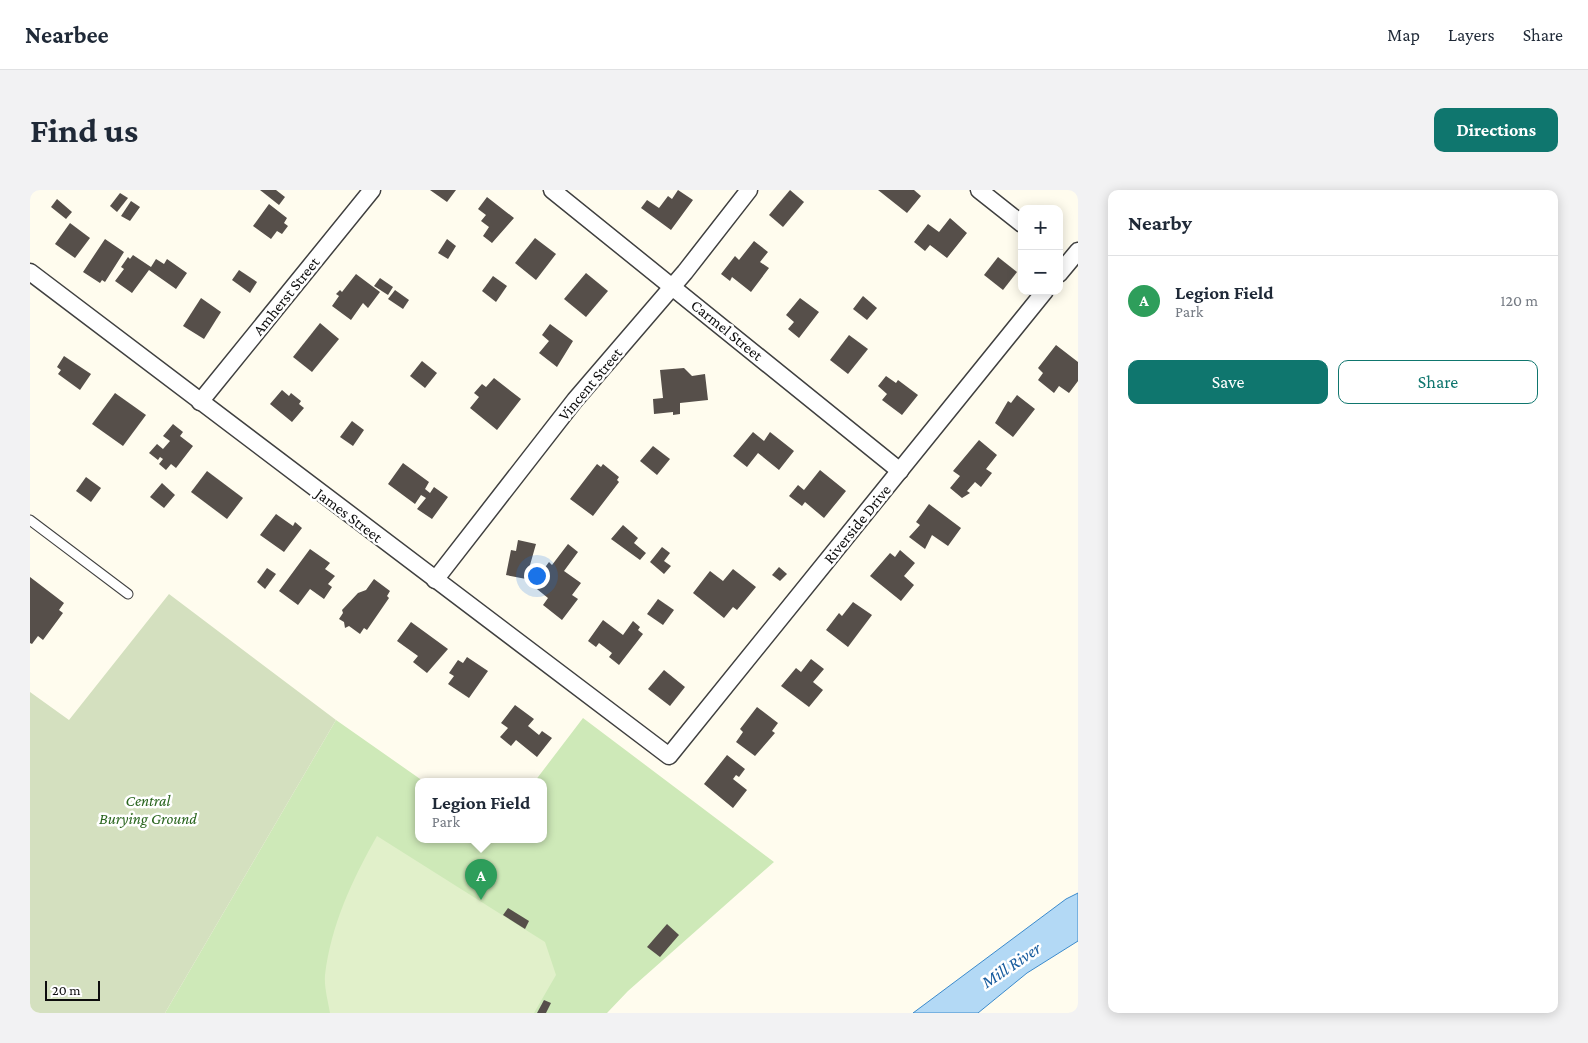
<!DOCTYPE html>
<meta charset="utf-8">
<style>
:root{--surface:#fff;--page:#f2f2f3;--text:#1f2937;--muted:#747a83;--line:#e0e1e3;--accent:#0f766e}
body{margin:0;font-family:"Crimson Pro",serif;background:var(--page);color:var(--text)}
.controls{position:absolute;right:15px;top:15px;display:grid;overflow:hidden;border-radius:10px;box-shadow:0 2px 12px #0003}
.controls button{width:45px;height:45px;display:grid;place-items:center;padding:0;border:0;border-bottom:1px solid var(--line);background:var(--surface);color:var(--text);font:25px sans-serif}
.scale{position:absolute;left:15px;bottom:12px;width:55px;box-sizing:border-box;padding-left:5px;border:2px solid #0d0d0d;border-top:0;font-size:14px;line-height:18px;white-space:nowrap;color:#0d0d0d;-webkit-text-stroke:4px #fff;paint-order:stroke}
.you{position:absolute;left:506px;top:385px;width:18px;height:18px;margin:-12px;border:4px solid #fff;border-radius:50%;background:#1a73e8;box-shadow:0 0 0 8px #1a73e833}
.badge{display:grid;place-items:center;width:32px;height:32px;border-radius:50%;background:var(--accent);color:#fff;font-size:16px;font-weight:700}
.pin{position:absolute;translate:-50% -41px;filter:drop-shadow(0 1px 2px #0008)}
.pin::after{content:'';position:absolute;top:26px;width:18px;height:15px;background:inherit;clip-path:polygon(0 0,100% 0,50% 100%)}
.popup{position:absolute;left:385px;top:588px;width:132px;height:65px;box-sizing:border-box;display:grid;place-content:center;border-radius:10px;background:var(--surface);filter:drop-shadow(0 1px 4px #0005);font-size:16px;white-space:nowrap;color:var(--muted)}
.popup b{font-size:19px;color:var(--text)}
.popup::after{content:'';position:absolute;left:50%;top:100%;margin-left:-10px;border:10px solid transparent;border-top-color:var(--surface)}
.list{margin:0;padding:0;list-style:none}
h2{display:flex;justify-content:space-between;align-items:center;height:65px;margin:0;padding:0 20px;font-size:21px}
h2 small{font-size:16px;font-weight:400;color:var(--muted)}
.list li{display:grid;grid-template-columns:32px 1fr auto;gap:15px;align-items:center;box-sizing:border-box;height:90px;padding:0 20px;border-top:1px solid var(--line)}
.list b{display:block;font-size:19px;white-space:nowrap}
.list p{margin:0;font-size:16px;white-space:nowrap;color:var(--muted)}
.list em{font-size:16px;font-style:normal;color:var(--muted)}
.actions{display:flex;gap:10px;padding:15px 20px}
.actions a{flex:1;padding:11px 0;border:1px solid var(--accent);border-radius:10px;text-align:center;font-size:18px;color:var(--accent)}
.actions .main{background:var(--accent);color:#fff}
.map{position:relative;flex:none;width:1048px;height:823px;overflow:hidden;border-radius:10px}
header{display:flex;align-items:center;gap:30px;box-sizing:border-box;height:70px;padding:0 25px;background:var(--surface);border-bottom:1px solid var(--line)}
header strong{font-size:24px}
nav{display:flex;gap:28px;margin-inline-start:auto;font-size:18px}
.intro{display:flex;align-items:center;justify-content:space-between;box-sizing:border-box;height:120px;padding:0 30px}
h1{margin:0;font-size:35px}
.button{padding:12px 22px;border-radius:10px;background:var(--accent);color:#fff;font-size:18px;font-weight:700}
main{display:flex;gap:30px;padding:0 30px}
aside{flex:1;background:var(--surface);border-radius:10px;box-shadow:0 2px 12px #0003}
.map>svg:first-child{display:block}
.green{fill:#cee9b8}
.cemetery{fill:#d4e0bf}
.pitch{fill:#e1f0ca}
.water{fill:#b3d9f5;stroke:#3b8acc}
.building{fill:#564f4a}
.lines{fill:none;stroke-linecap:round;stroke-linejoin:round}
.service-casing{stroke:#404040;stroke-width:11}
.minor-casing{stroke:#404040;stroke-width:19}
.service{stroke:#fff;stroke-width:9}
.minor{stroke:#fff;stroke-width:16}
.labels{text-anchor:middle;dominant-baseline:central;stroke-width:5;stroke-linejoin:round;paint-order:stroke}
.street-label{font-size:16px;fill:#0d0d0d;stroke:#fff}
.park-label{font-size:16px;font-style:italic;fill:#29651e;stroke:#fff}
.water-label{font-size:18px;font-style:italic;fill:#185c9e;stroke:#fff}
</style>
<header>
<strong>Nearbee</strong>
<nav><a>Map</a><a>Layers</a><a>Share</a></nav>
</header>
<div class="intro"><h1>Find us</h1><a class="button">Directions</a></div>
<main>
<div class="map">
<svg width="1048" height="823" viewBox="0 0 1048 823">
<rect width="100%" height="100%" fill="#fffcee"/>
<polygon class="green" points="553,528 744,672 598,801 577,823 135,823 306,530 393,591 388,591 388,649 514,649 514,591 505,591"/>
<polygon class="cemetery" points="139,404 306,530 135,823 0,823 0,502 39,530"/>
<path class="pitch" d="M347,646l168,106 11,33 -22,38h-204c-2,-12 -6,-26 -5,-38 6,-50 27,-95 52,-139z"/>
<polygon class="water" points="1048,703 1048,751 997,783 948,823 883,823 1036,709"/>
<g class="building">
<polygon points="230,0 246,0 255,7 249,15"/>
<polygon points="400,0 426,0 417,12"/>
<polygon points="648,0 663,10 641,40 611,18 617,10 629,18 638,6 642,9"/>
<polygon points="760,0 774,12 753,37 739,25"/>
<polygon points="848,0 884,0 891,6 877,23"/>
<polygon points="90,3 98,8 87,22 80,16"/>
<polygon points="457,7 484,28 462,53 453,46 459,37 451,31 456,25 448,19"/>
<polygon points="27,9 42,22 36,29 21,17"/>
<polygon points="101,11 110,17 100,31 91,26"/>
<polygon points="239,14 257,28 254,33 258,36 252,44 247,41 241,49 223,36"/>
<polygon points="920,28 937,43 917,68 900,55 895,61 884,52 898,34 909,42"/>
<polygon points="40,33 60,48 45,68 25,54"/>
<polygon points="505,48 526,64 506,90 485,73"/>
<polygon points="75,49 94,62 75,92 72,90 70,93 53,82"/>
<polygon points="417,49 426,56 418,69 408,63"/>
<polygon points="724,51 738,62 730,72 739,78 721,102 702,87 700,91 691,84 705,66 709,70"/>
<polygon points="103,65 121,77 126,69 134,74 137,69 157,83 146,99 119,80 102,103 85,91 94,79 91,77 98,67 100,69"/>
<polygon points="968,67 987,82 973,100 954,85"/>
<polygon points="209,80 227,92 220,103 202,90"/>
<polygon points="556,83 578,101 556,127 534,109"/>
<polygon points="326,84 350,102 338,118 333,113 321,130 302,116 309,106 306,104 310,100 312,102"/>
<polygon points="463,86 477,96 466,112 452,101"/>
<polygon points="350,88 363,97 358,105 344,96"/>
<polygon points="365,100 379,110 373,119 358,109"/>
<polygon points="833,106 847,118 837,130 823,119"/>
<polygon points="171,108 191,122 174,149 153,136"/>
<polygon points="770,108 789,122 769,148 758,139 764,132 756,125"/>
<polygon points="290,133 309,149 282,182 263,167"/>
<polygon points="520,134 543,151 527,177 509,163 519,151 512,145"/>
<polygon points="819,145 838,159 818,184 800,170"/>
<polygon points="1026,155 1048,172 1048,191 1039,203 1029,196 1024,203 1008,190 1013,183 1008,178"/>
<polygon points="34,166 61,184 50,200 28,184 31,180 27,177"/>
<polygon points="392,171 407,183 395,198 380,186"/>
<polygon points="654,178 662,186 675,184 678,210 650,213 650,224 643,225 643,222 624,224 623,209 633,208 630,180"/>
<polygon points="856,186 866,193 868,190 888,205 872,225 852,210 857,204 848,196"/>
<polygon points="464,188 491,209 467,240 440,218 449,207 444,203 452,194 456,197"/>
<polygon points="252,200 259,206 261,203 271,211 269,214 274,218 262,232 240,214"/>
<polygon points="85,203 116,225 93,256 62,234"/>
<polygon points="987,205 1005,219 983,247 965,233 978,211 981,213"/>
<polygon points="322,231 334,240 323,256 310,247"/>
<polygon points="143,234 153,242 150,246 163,256 146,278 141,274 136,280 129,274 133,269 130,267 128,270 119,263 127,254 133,259 140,251 133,246"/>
<polygon points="723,242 734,251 740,242 764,261 749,280 728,263 717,277 703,266"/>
<polygon points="949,250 967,265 956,279 962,283 951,297 945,292 937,301 940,303 932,308 920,298 930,286 923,281"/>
<polygon points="623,256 640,269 627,285 610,271"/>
<polygon points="373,273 399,292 395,299 400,303 404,297 418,307 402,329 387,319 396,308 391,305 385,314 358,294"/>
<polygon points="567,274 571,277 573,274 589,287 587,290 589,292 563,326 540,309"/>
<polygon points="790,280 816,301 794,328 775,312 772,316 759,306 768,295 774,300"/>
<polygon points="177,281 213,308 197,329 161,302"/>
<polygon points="56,287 71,298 61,312 46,301"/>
<polygon points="132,293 145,305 134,318 120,307"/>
<polygon points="899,314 931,338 918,356 902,345 895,359 879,347 890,335 886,332"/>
<polygon points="246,324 263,336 265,332 272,338 254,362 230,345"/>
<polygon points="593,335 608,348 604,353 616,363 610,370 581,349"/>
<polygon points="488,350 506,354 496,389 476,385 481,360 486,361"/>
<polygon points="538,354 548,362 534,381 551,393 542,405 548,409 532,430 513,415 518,408 502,395 519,372 522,375"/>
<polygon points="632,357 640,363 634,371 641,376 634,384 620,372"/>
<polygon points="280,359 300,373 295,379 305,386 298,394 302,397 294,409 280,399 268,415 249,401"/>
<polygon points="870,360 885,373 874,386 884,395 871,411 840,386 860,363 865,367"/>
<polygon points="749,377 757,384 750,391 742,385"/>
<polygon points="237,378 246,384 235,399 227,392"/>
<polygon points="703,379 726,397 707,420 703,417 694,428 663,403 680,381 693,391"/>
<polygon points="0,387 34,413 29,420 33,423 13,450 8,446 2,454 0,453"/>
<polygon points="344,389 360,401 357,406 359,408 337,440 334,438 330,444 319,436 315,438 314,432 309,429 313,423 312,420 328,403 336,400"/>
<polygon points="628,409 644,420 633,435 617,424"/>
<polygon points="823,412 842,425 818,457 796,440 809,423 812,426"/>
<polygon points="573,430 593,445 603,431 610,437 608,440 613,444 589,475 579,467 582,463 569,453 566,457 558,451"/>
<polygon points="381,432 418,459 397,483 383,472 388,466 367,451"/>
<polygon points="437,467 458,481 439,508 418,494 424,486 419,483 428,470 433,473"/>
<polygon points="781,469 794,479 783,492 793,500 779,517 751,496 766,478 771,482"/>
<polygon points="634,480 655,497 640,516 618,499"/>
<polygon points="485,515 504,529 498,536 509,545 512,541 522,548 507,567 486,550 481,556 470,547 478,538 471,533"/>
<polygon points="727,517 748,533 742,541 745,543 725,566 706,552 713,542 710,539"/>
<polygon points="697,565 715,579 709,587 706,585 703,589 717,600 703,618 674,594"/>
<polygon points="478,718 499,731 495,739 473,725"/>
<polygon points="637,734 649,745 630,767 617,757"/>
<polygon points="514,810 521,813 516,823 507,823"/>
</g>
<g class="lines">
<defs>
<polyline id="service" points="0,330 98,404"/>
<g id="minor">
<polyline points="522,0 870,281"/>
<polyline points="949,0 992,34"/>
<polyline points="0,82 639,566 1015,101"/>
<polyline points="1029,84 1048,61"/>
<polyline points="170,212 342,0"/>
<polyline points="405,390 545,210 655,82 719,0"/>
</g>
</defs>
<use href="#service" class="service-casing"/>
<use href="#minor" class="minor-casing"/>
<use href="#service" class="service"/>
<use href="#minor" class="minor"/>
</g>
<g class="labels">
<g class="street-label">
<text transform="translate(256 106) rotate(-51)">Amherst Street</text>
<text transform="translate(697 140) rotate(39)">Carmel Street</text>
<text transform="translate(560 194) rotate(-50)">Vincent Street</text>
<text transform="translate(319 325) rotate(37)">James Street</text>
<text transform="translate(827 334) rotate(-51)">Riverside Drive</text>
</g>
<g class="park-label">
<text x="118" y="610">Central<tspan x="118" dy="18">Burying Ground</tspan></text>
</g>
<g class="water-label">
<text transform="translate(981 775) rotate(-34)">Mill River</text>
</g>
</g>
</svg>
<div class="controls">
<button>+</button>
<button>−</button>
</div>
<div class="scale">20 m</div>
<div class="you"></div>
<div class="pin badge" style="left:451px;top:710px;background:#2e9e5b">A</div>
<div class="popup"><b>Legion Field</b>Park</div>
</div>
<aside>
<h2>Nearby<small></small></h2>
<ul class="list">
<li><span class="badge" style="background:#2e9e5b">A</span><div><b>Legion Field</b><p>Park</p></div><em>120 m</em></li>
</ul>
<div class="actions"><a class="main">Save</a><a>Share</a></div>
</aside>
</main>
